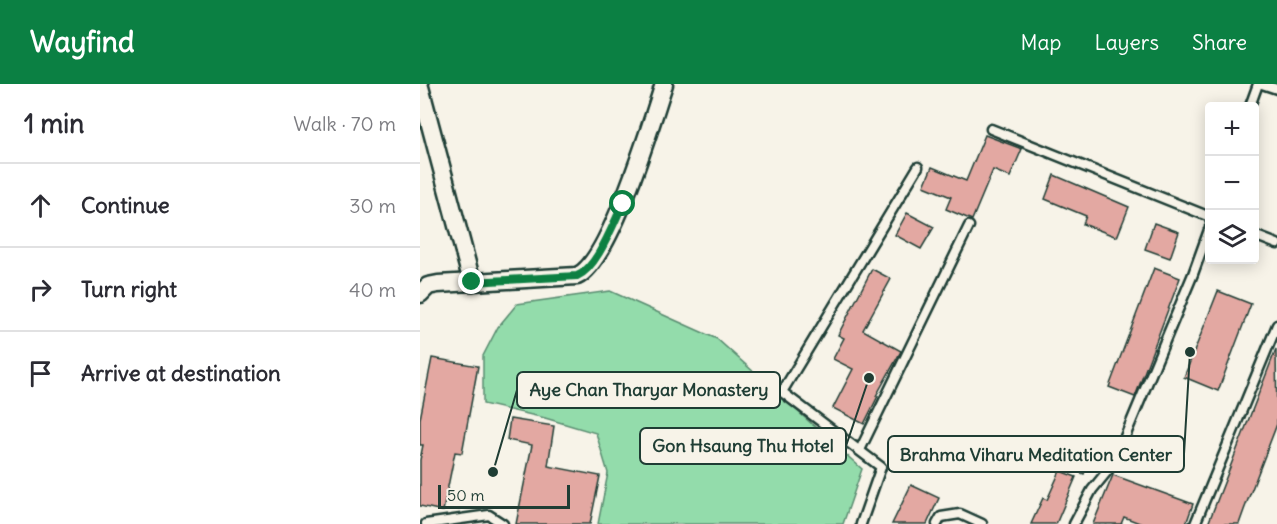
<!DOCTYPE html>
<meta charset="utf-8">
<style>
:root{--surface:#fff;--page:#f7f7f7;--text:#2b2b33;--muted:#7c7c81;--line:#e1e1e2;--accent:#0b8043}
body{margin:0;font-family:Delius,sans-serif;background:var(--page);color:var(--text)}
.controls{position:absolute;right:18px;top:18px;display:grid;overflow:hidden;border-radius:6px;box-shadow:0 3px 15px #0003}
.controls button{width:54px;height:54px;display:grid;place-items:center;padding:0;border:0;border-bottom:2px solid var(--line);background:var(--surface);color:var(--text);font:30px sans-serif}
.scale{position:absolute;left:18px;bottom:15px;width:132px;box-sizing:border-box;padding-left:6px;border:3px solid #1f3d34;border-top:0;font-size:16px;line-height:21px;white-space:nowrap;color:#1f3d34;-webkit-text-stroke:4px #f7f3e8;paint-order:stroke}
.stop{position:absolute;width:18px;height:18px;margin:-14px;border:4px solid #0b8043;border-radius:50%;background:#fff}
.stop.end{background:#0b8043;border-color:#fff;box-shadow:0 2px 6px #0008}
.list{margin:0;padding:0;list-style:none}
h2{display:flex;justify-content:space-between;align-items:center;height:78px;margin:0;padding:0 24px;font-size:26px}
h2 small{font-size:20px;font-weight:400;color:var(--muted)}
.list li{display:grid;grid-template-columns:39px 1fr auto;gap:18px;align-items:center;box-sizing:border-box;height:84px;padding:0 24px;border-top:2px solid var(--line)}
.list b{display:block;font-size:22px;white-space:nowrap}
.list em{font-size:20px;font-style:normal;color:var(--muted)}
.icon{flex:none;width:33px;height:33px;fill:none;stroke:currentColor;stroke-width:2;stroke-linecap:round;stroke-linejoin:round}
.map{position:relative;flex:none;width:857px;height:440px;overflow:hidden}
header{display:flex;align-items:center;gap:36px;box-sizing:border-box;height:84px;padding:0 30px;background:var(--accent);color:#fff}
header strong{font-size:28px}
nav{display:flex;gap:33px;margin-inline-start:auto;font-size:21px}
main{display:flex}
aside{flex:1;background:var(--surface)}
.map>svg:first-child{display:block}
.green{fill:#93dcab;stroke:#598c70;stroke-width:1.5}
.building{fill:#e3a8a2;stroke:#1f3d34;stroke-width:1.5}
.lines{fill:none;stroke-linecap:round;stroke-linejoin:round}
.lane-casing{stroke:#1f3d34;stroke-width:13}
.street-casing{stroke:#1f3d34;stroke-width:21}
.lane{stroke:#f7f3e8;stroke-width:8}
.street{stroke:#f7f3e8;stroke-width:16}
.route{stroke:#0b8043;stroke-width:8}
.leader{fill:none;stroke:#1f3d34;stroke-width:2}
.callout-dot{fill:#1f3d34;stroke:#f7f3e8;stroke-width:2}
.callout{fill:#f7f3e8;stroke:#1f3d34;stroke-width:2}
.callout-label{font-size:18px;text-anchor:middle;font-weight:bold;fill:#1f3d34}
</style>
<header>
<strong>Wayfind</strong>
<nav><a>Map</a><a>Layers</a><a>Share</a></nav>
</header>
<main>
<aside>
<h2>1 min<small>Walk · 70 m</small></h2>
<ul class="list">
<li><svg class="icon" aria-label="ahead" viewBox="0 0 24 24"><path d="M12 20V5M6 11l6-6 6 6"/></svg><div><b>Continue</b></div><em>30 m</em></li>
<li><svg class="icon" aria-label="right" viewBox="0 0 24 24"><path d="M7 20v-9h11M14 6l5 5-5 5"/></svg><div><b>Turn right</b></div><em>40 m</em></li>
<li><svg class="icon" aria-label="arrive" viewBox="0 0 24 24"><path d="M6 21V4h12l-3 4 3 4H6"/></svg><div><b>Arrive at destination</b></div></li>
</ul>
</aside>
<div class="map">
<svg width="857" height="440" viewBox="0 0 857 440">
<rect width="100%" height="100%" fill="#f7f3e8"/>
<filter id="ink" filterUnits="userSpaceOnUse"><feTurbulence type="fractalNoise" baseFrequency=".0167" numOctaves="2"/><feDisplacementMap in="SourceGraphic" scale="12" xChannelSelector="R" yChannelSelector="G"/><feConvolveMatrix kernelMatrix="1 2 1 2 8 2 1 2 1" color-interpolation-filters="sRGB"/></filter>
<g filter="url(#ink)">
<polygon class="green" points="190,207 297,255 442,385 423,440 178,440 188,389 176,349 125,334 63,320 63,272 78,243 97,220"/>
<g class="building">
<polygon points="565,51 602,65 590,93 573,86 552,136 526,125 531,113 504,102 512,83 546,97"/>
<polygon points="634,91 709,123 697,153 663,140 666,132 625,115"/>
<polygon points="487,129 514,143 501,165 475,151"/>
<polygon points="734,139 759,148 750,174 725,165"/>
<polygon points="734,184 760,194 715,313 689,303"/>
<polygon points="452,185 471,195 443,246 481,267 456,312 458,312 444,340 413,324 433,285 413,275 424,254 418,251"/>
<polygon points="798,207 831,220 798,307 764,293"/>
<polygon points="856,265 857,340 824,426 819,440 788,440"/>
<polygon points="12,274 58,282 42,369 35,368 23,427 0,422 0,376 3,361 0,361 0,335"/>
<polygon points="90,335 134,342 128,382 180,392 170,440 96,440 112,361 87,356"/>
<polygon points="658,363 672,369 664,390 649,384"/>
<polygon points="640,387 656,393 636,440 611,440 623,414 627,416"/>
<polygon points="693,391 773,420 766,440 722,440 704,433 701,440 673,440"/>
<polygon points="491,401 519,414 507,440 472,440"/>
</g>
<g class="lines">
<defs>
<g id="lane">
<polyline points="842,0 857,5"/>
<polyline points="830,22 838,0"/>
<polyline points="571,45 790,133"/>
<polyline points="834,151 857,160"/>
<polyline points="440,366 549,142"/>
<polyline points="6,440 69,431 83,440"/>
<polyline points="441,440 461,383 362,308 498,83"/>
<polyline points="517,440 521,433 540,430 562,440"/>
<polyline points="654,440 672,406 694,379 773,190 790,143"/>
<polyline points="775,440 857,241"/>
</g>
<g id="street">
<polyline points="0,3 52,198"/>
<path d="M0,210l8,-8 10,-2 139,-8c33,-14 75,-155 87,-192"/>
</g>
</defs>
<use href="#lane" class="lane-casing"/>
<use href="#street" class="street-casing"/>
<use href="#lane" class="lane"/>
<use href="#street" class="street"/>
</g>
</g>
<g class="lines" filter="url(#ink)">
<path class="route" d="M52,198l105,-6c20,-8 36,-52 46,-72"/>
</g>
<path class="leader" d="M73 388L97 306M449 294L426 362M770 268L764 370"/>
<g class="callout-dot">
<circle cx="73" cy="388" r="6"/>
<circle cx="449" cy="294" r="6"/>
<circle cx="770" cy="268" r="6"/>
</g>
<g class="callout">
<rect x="97" y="288" width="263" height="36" rx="6"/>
<rect x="220" y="344" width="206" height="36" rx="6"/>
<rect x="468" y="352" width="296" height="36" rx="6"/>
</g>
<g class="callout-label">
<text x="229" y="312">Aye Chan Tharyar Monastery</text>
<text x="323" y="368">Gon Hsaung Thu Hotel</text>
<text x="616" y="377">Brahma Viharu Meditation Center</text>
</g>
</svg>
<div class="controls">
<button>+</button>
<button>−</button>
<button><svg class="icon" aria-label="layers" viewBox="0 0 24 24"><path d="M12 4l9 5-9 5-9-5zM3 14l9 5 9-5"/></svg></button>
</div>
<div class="scale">50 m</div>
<div class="stop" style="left:203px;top:120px"></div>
<div class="stop end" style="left:52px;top:198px"></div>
</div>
</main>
